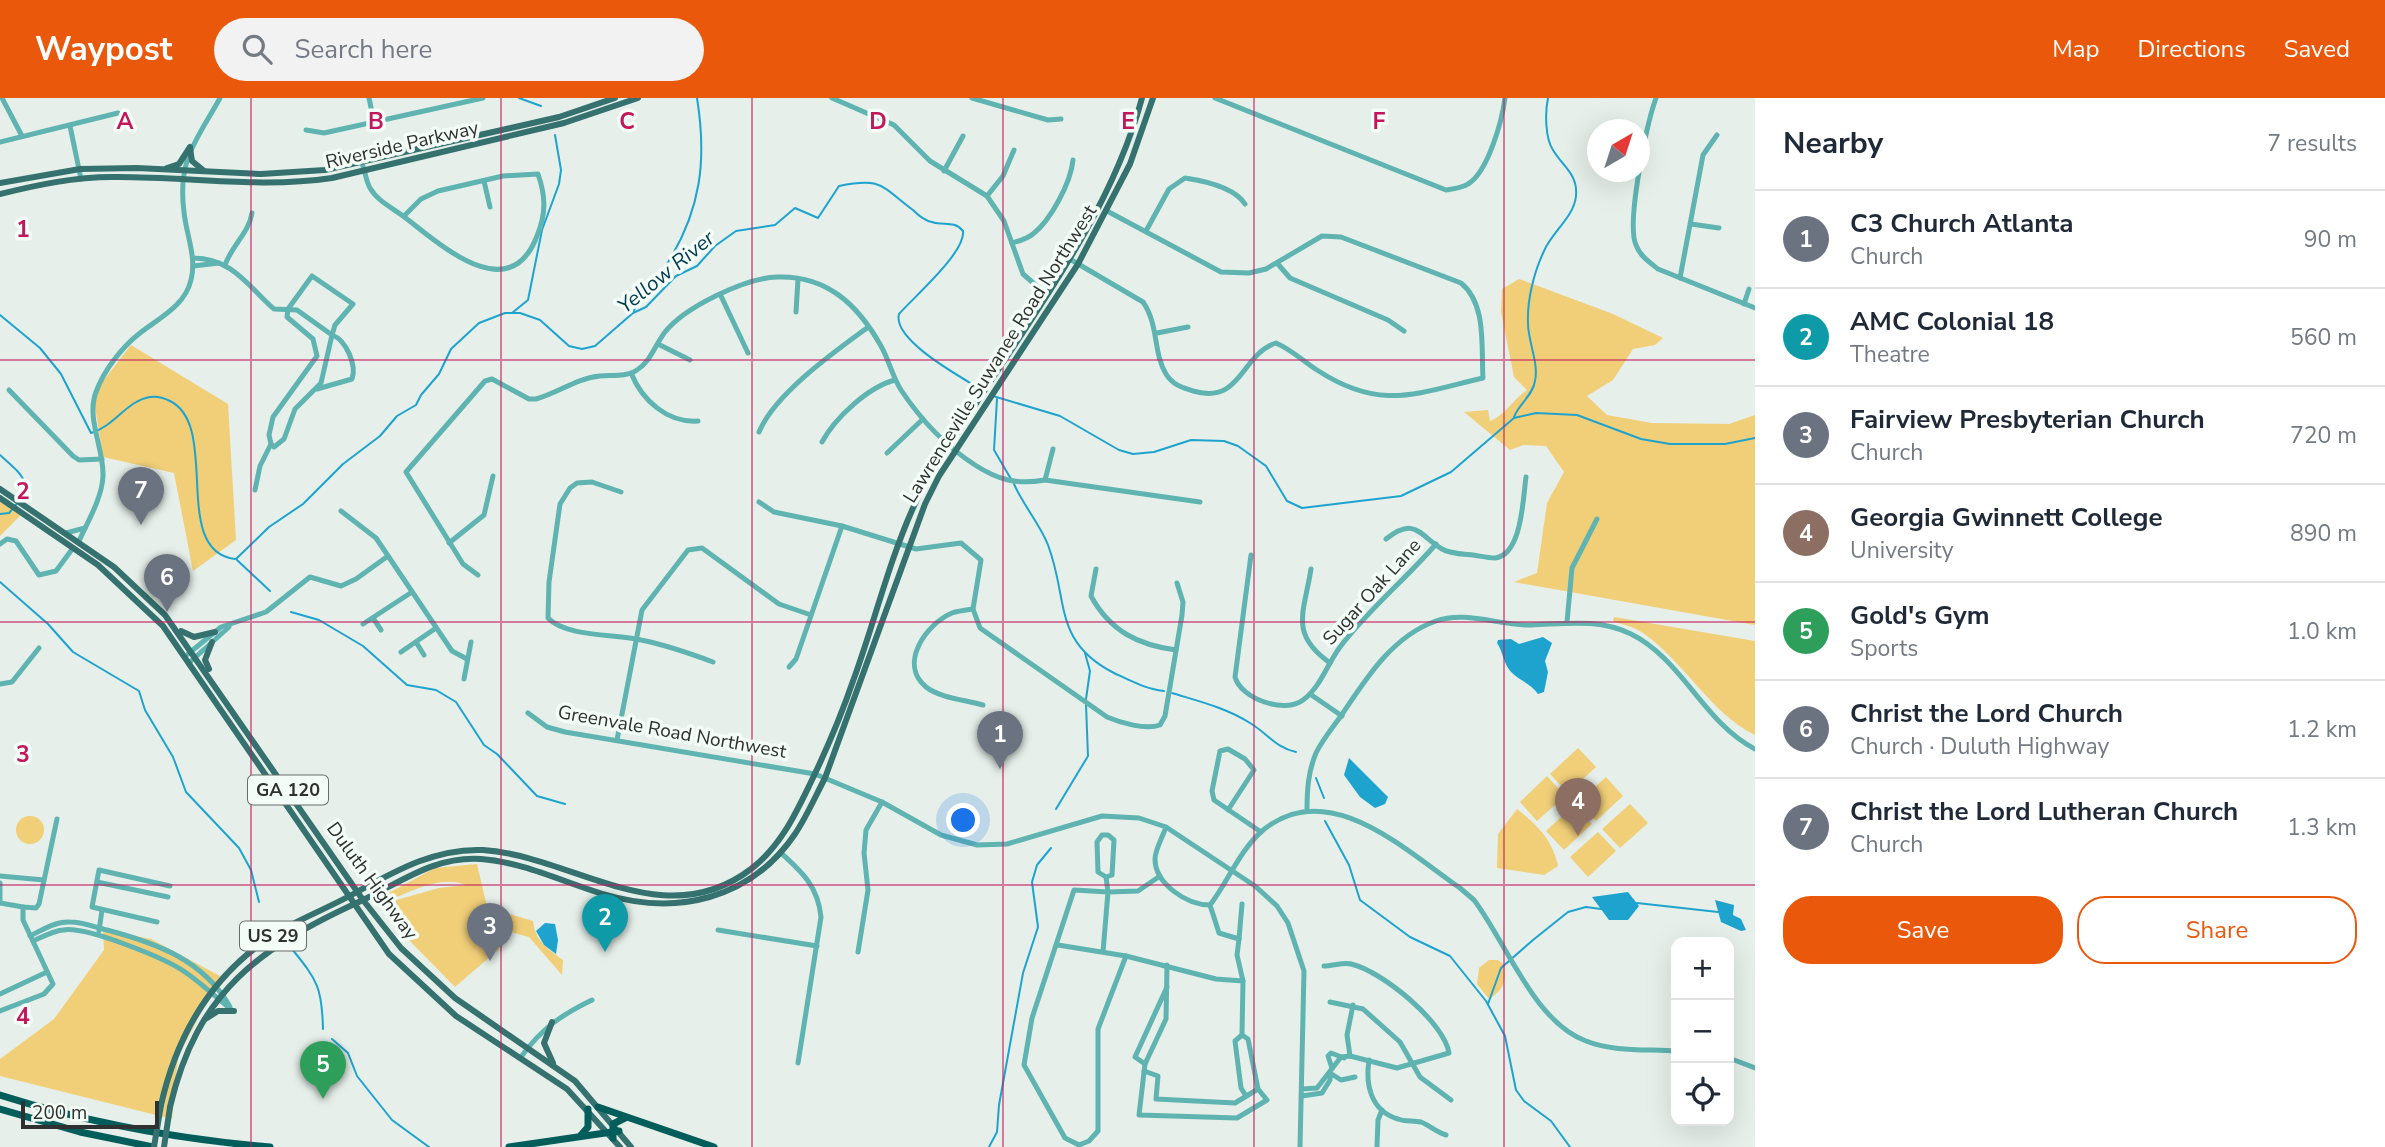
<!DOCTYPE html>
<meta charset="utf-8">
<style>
:root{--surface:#fff;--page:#f2f2f3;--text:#1f2937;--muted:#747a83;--line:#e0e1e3;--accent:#ea580c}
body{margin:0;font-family:"Nunito Sans",sans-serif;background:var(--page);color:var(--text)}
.controls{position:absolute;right:21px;bottom:21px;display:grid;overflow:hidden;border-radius:14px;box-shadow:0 7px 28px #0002}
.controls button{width:63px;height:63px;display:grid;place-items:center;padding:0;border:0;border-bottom:2px solid var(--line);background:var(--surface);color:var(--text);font:35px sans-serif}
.compass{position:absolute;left:1587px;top:21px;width:63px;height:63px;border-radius:50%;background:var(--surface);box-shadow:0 7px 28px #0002;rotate:39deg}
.scale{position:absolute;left:21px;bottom:18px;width:138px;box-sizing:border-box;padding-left:7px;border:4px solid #2e312f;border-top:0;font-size:19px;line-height:24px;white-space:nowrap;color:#2e312f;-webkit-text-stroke:5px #f3fcf6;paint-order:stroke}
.you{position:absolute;left:964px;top:723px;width:24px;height:24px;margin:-18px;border:5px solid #fff;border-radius:50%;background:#1a73e8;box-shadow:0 0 0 10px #1a73e833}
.badge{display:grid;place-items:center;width:46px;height:46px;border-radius:50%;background:var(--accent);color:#fff;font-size:23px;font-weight:700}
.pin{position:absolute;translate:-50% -58px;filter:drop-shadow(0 2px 4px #0008)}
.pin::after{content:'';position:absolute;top:37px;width:24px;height:21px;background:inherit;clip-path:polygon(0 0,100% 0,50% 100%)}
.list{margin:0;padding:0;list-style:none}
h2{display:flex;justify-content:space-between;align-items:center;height:91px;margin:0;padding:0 28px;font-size:30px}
h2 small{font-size:23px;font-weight:400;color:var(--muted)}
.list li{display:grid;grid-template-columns:46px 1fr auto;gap:21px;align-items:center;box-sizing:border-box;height:98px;padding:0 28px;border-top:2px solid var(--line)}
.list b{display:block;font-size:26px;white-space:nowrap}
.list p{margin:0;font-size:23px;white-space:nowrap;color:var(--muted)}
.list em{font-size:23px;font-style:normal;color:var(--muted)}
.actions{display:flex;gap:14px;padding:21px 28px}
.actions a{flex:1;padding:16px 0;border:2px solid var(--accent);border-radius:28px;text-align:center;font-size:24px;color:var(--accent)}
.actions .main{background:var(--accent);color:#fff}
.icon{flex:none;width:38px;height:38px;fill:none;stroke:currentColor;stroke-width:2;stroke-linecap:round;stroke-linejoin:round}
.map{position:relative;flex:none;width:1755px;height:1049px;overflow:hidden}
header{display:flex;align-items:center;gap:42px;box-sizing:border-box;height:98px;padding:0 35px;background:var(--accent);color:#fff}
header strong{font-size:33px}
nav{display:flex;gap:38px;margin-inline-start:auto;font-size:24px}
.search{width:490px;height:63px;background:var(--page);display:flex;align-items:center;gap:18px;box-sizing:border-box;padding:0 24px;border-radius:38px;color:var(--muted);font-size:26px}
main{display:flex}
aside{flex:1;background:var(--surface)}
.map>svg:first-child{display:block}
.green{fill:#f1cf78}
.water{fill:#1ea3cf}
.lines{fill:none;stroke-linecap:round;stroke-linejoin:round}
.stream{stroke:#1ea3cf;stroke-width:2}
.minor{stroke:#5fb3b0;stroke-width:5}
.major{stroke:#35716f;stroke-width:6}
.highway{stroke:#035d5b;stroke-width:7}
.major-bridge{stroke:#35716f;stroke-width:6}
.grid{fill:none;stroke:#c2185b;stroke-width:2;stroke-opacity:0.55}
.labels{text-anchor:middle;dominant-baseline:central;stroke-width:7;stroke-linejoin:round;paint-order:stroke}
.shield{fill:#f3fcf6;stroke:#696e6b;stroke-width:2}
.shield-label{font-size:18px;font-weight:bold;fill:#2e312f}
.street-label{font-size:19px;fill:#2e312f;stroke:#f3fcf6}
.water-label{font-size:21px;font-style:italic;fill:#033a4d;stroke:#f3fcf6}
.grid-label{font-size:23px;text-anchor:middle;font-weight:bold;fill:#c2185b;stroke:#f3fcf6;stroke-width:7;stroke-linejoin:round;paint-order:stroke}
</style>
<header>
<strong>Waypost</strong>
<div class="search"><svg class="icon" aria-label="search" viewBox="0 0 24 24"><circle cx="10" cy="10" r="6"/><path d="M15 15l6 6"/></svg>Search here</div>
<nav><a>Map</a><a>Directions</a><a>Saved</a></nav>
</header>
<main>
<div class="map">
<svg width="1755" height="1049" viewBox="0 0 1755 1049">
<rect width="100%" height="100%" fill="#e6efe9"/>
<g class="green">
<path d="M1519,181l94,35 50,24 -8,7 -22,4 -20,31 -26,16 20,19 45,8 77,1 26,-9v210l-241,-43 23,-9 10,-70 17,-31 -18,-26 -23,-1 -13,5 -46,-38 24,-2 2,11c17,-7 22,-21 37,-31l-13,-13 -13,-65 1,-23z"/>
<polygon points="131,247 228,306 236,442 193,473 174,375 103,359 93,296"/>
<polygon points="0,399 23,415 0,438"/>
<path d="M1614,519l141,24v94c-46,-23 -70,-73 -112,-102 -8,-6 -20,-8 -30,-12z"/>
<polygon points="1578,650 1596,669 1568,695 1550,676"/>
<polygon points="1547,678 1565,698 1537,723 1520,704"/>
<polygon points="1606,679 1623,698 1596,723 1578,704"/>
<polygon points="1630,706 1648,725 1620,750 1602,731"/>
<polygon points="1574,707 1592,726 1564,752 1546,733"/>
<path d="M1517,711c21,17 35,30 41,57l-14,9 -47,-7 1,-34z"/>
<circle cx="30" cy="732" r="14"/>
<polygon points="1598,734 1616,753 1588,779 1570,759"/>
<path d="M477,766l10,43 46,14c2,20 15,28 30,39l-1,15 -33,-38 -26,-7 -7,11 3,8 -44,38 -47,-48 -26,-35 57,-16 27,-3c-26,-11 -57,8 -82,17l-1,-6 52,-28z"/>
<polygon points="103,832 151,841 220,878 178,959 172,1021 0,978 0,961 54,921 104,852"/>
<path d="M1489,862h9l6,5c3,17 -1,25 -15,34l-12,-15 2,-16z"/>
</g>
<g class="water">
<path d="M1543,539l9,6 -7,18 3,11 -4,20 -6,2c-8,-12 -22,-14 -30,-26 -5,-8 -6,-18 -11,-25l1,-3 13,-1 8,5z"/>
<polygon points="1349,660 1388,699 1385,706 1375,710 1360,699 1344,677"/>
<polygon points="1628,794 1639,808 1628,822 1609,822 1592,799"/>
<polygon points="1715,802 1734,807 1733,817 1741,821 1746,832 1741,833 1721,824"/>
<polygon points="545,825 555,826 558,842 556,856 544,847 536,833"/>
</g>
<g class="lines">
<g class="stream">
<polyline points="519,0 541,8"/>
<path d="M633,214c9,-18 23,-31 34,-48 34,-54 40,-104 30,-166"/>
<polyline points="512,215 528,202 542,132 559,86 561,72 555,37"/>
<path d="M0,217l40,33 21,26 30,59c24,-7 35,-32 59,-36 6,-1 14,1 20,4 51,25 0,150 65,158"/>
<polyline points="993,298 1060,318 1119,352 1133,356 1154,354 1191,342 1224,343 1238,348 1266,368 1287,403 1302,410 1401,398 1451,374 1514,320 1536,315 1577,317 1641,341 1670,346 1725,346 1755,340"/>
<polyline points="997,301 994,352 1011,381"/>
<path d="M1514,319c5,-13 19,-22 21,-36 4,-18 -7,-39 -7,-58 -1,-23 6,-51 16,-72 8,-19 30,-34 32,-55 2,-22 -13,-29 -23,-46 -8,-12 -8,-38 -5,-52"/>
<path d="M0,357c26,23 35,29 9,58l-9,1"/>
<path d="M1014,386c9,21 26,40 34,61 21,55 4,96 66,128 17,8 32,16 50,18"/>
<path d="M236,461l33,-32 34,-23 40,-40 37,-28 17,-20 19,-11 5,-10 18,-21 12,-25 28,-26 26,-10h15l20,7 29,26 13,3 13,-3 38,-33 13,-6 30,-31 21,-10 18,-20 21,-15 39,-6 20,-17 23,10 21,-32c43,-9 42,0 74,24 5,5 12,11 19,12 12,4 22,-2 31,9 3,21 -49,66 -64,83 -7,26 62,63 83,76"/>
<polyline points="237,462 270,493"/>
<polyline points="0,484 48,526 73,554 139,593 145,612 173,659 186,694 239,750 251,772 259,804"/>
<polyline points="291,514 319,522 363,548 407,587 436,592 456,604 484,647 497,656 537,698 565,706"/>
<polyline points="1085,555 1090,573 1086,601"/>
<path d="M1172,595c26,8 55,15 78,30 17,10 26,25 46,29"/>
<polyline points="1316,680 1324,700"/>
<polyline points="1056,711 1088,658 1086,607"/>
<polyline points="1325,723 1349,767 1360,802 1410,839 1450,858 1486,903 1505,938 1516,992 1524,1003 1551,1023 1570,1049"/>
<polyline points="1637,805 1718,814"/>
<path d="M292,851c26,32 30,39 31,80"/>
<polyline points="1488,906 1501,870 1533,842 1568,814 1586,809 1601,811"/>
<polyline points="332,941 348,955 357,978 392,1022 429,1049"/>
<polyline points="989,1049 997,1034 999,1007 1023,875 1038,829 1032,784 1037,767 1051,750"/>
</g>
<g class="minor">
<polyline points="2,0 22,38"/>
<polyline points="369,0 374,24"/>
<polyline points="832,0 894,27 930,63 987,98 1004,123 1023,176 1047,197"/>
<polyline points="972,0 1048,22 1061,21"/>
<path d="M1215,0l231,92c7,-1 16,-2 22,-6 20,-12 34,-63 37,-86"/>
<path d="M1656,0c-9,25 -30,125 -20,147 4,11 13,17 22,24l97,39"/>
<polyline points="70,28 81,81"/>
<polyline points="306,32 324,35 483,0"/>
<polyline points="0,44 118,15"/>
<path d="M362,65c3,8 4,18 8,25 8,14 25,21 37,31 36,28 103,88 130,17 9,-22 9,-39 1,-62l-35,2 -65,15 -17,8 -17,17"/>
<polyline points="944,73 963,38"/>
<polyline points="484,83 490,109"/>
<polyline points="987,98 1003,78 1014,52"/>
<polyline points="1691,126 1719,130"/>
<path d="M1146,133l23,-42 16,-11c20,3 49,9 60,26"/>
<path d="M1012,145c7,-2 15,-4 21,-9 18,-14 38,-52 40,-74"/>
<path d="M193,160c39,0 55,28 81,51l23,1 35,25 -11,48 -26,26 -11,30 -10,8 -3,-3"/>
<path d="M1068,160l75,44c16,23 10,51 23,72 7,11 15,13 27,17 49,14 47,-36 83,-48 16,7 27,18 41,27 64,42 100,23 166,8 -2,-30 4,-74 -22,-95l-120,-46 -19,-1 -56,33 -17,4 -28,-1 -114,-61"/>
<polyline points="1277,165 1290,180 1388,222 1404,233"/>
<path d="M225,167c7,-20 24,-32 27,-52"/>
<polyline points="193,168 219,165"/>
<polyline points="1680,180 1703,57 1717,37"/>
<polyline points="721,198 748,255"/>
<polyline points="1744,206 1749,191"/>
<path d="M288,211l24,-33 41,28 -18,21 -3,10c14,5 25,30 20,44l-35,10"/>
<polyline points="796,214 798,181"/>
<polyline points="1157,235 1188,229"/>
<polyline points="658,246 690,262"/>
<path d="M631,275c11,27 36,50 67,48"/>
<polyline points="9,292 73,358 79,362 102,361"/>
<path d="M759,334c16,-38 75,-80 108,-104"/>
<path d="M822,344c13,-24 46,-55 73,-62"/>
<polyline points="887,355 923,321"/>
<polyline points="1045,382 1053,351"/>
<polyline points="255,392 260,368 271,346 269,337 273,319 317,258 313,241 287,219 288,211"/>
<path d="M621,394l-29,-10 -15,1 -7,5 -10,16 -11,78 -1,36c18,19 67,16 93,22 25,5 48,13 72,22"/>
<path d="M759,404l15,10 68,14 74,23 45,-6 20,17 -8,49 7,19 127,89c14,6 38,13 53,8l5,-9 17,-101 1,-13 -6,-19"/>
<polyline points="341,413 376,440 452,553 467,561"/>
<polyline points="66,435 85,430"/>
<path d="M1386,441c29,-23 33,-4 56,10 8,5 22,5 31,6 7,1 15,3 22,3 27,-3 28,-60 31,-81"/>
<path d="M79,443c9,-20 23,-43 24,-65 1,-27 -17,-58 -7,-84 8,-22 26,-45 44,-59 19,-15 45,-27 51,-53 6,-23 -5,-46 -7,-68 -7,-53 13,-72 36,-114"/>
<polyline points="449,445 484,417 493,378"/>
<polyline points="0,446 7,441 16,443 39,477 56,473 73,450"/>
<path d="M1251,457l-16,122c6,22 50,37 68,23 17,-12 25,-37 37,-53 28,-37 66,-68 96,-103"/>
<path d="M1096,471l-5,27c19,35 47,49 85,54"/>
<path d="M1311,471c-7,44 -22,65 19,94"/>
<path d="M478,477l-15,-11 -57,-92 79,-91 7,-2 37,20h7c22,-6 41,-21 64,-23 12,-1 27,1 37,-6 14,-9 18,-25 28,-38 20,-25 80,-54 112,-55 50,-2 81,28 104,69 8,14 11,30 20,44 20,30 43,55 74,75 23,15 42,20 70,15l155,22"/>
<path d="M973,511c-7,1 -15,2 -21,4 -26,11 -54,51 -26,74 14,11 40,13 57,18"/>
<polyline points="373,520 381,532"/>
<polyline points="1567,524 1572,470 1597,421"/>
<polyline points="363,526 412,494"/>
<polyline points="416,544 424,557"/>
<polyline points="401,554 436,530"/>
<polyline points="188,556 221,529 266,514 310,479 341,488 356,481 388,458"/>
<polyline points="190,564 229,529"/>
<polyline points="789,569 796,561 842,428"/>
<polyline points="464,581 471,544"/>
<polyline points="0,586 12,584 39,550"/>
<polyline points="1310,596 1342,618"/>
<polyline points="528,615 547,629 565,634 815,676 882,704 941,737 977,747 1007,746 1102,718 1139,720 1166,729 1255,788 1277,808 1288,825 1304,873 1300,1049"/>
<polyline points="617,642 642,512 688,452 702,450 779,506 811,517"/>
<polyline points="1228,712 1254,672 1245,661 1228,651 1220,653 1212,693 1214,702 1261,734"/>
<path d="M1307,712c0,-19 1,-38 9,-57 7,-14 18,-27 27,-40 24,-36 50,-77 93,-92 30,-11 64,5 95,4 34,-1 67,-7 100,9 51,25 73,89 124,115"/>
<path d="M1166,729c-3,9 -11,23 -11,32 0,25 32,46 55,46 17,-22 30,-55 52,-74 66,-56 144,20 198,57l14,12c32,42 60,122 112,141 27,11 61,8 90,10"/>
<path d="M780,754c22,20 38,34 41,65l-23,146"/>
<polyline points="0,778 44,782"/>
<polyline points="1106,779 1098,774 1097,744 1102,737 1108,737 1114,742 1112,777 1106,779 1108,794 1138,793 1160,778"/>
<polyline points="97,784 168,799"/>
<polyline points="0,785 0,805"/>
<polyline points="0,805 23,809 23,822 53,886 44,896 0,913"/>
<polyline points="1210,807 1219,835 1239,841 1242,806"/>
<polyline points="23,809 36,810 39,806 57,721"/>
<polyline points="157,824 92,809 99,772 170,788"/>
<polyline points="718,832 817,848"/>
<polyline points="99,833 102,812"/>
<path d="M30,838c12,-6 26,-15 40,-14 12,0 25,5 37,8 49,13 97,30 123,77"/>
<path d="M33,843c9,-4 20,-10 30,-11 23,-4 102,28 122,42 15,10 28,23 42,34"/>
<polyline points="1058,847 1126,858 1098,931 1098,1033 1089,1043 1079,1047 1065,1040 1024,967 1032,920 1074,792 1108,794 1103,854"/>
<polyline points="858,854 868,792 864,755 866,732 882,704"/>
<polyline points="1126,858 1216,881 1243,883 1237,857 1239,841"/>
<polyline points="1167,867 1166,921 1145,966 1139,1017 1237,1020 1267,1002 1258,991 1248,941 1242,937 1243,883"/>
<polyline points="0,896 47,874"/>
<polyline points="1330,904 1363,911 1400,944 1420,979 1451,1002"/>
<polyline points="1242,937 1235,943 1241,990 1246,998"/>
<polyline points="1350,958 1347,937 1353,907"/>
<path d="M521,959c20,-28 40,-42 71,-57"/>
<polyline points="1729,960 1755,970"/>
<path d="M1369,962c-4,25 2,51 29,59 7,3 16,1 23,3 8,3 15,10 25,13"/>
<polyline points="1145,966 1135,959 1167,889"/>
<polyline points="1332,970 1328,958 1331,955 1344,960"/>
<polyline points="1144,973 1158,978 1156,1001 1235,1005 1258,991"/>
<polyline points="1330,975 1341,982 1355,979"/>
<path d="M1302,991l15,-1 24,-31 9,-1 47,12 52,-15c-5,-31 -67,-82 -98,-89 -7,-2 -19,2 -27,2"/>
<polyline points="1302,998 1322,995 1330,982 1330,975"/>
<polyline points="1377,1048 1378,1022 1382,1012"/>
</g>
<g class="major">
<polyline points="190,50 192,63 203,72"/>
<polyline points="167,70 179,66 190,49"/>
<polyline points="0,85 80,71 137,70 261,76 325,72 559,19 615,0"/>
<path d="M0,96c37,-9 74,-17 112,-17 74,-1 146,12 220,1l232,-55 74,-25"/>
<polyline points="0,391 114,469 165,517 363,802 401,850 455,900 575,983 631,1049"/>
<polyline points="0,400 98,467 163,528 389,856 456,918 567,991 620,1049"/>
<polyline points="181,533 194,539 215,534"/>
<polyline points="209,571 205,562 212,544"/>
<polyline points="207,920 218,913 234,913"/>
<polyline points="552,924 544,945 553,965"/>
<path d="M161,1007c17,-75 56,-138 124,-177 24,-13 49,-23 72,-36 40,-22 79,-44 126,-42 91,6 180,86 268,19 29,-22 44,-54 59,-85 16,-33 31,-68 43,-103 21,-57 35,-117 60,-173 16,-37 40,-69 62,-103 62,-96 137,-195 167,-307"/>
<path d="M170,1009c27,-116 90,-160 193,-207 40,-19 72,-44 118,-41 42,3 82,23 122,35 73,22 147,6 192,-60 12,-18 20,-37 30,-56l100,-274 14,-28 139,-212 52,-100 23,-66"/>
</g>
<g class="highway">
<path d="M0,997c88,28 179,44 270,52"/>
<polyline points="598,1009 714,1049"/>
<polyline points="0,1011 80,1034 153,1049"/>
<polyline points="581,1037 588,1029 588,1011"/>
<polyline points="613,1040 613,1026 625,1020"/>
<polyline points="509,1049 619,1033"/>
</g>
<g class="major-bridge">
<polyline points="154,1049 161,1007"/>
<polyline points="164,1049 170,1009"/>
</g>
</g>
<path class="grid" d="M251,0v1049M501,0v1049M752,0v1049M1003,0v1049M1254,0v1049M1504,0v1049M0,262h1755M0,524h1755M0,787h1755"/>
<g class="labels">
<g class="shield">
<rect x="248" y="677.5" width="80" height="29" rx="5"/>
<rect x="240" y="823.5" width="66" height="29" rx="5"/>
</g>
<g class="shield-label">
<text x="288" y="692">GA 120</text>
<text x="273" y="838">US 29</text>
</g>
<g class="street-label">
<text transform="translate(402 47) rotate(-13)">Riverside Parkway</text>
<text transform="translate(1000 256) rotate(-58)">Lawrenceville Suwanee Road Northwest</text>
<text transform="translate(1372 494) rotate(-48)">Sugar Oak Lane</text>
<text transform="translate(672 634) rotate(10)">Greenvale Road Northwest</text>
<text transform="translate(372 783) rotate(54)">Duluth Highway</text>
</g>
<g class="water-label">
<text transform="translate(666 174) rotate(-39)">Yellow River</text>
</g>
</g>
<g class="grid-label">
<text x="125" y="31">A</text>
<text x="376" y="31">B</text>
<text x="627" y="31">C</text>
<text x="878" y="31">D</text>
<text x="1128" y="31">E</text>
<text x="1379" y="31">F</text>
<text x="23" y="139">1</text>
<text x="23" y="401">2</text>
<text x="23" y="664">3</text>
<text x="23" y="926">4</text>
</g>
</svg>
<div class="controls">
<button>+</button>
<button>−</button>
<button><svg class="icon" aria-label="locate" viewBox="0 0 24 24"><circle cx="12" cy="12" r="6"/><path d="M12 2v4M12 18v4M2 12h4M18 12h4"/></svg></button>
</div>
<svg class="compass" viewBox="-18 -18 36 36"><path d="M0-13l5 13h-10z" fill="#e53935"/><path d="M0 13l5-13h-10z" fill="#747a83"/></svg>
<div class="scale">200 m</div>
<div class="you"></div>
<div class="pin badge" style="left:1000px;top:671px;background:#6b7280">1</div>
<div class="pin badge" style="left:605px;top:854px;background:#0f9aa8">2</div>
<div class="pin badge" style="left:490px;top:863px;background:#6b7280">3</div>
<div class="pin badge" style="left:1578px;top:738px;background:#8d6e63">4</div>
<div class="pin badge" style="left:323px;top:1001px;background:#2e9e5b">5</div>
<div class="pin badge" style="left:167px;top:514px;background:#6b7280">6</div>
<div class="pin badge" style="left:141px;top:427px;background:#6b7280">7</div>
</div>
<aside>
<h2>Nearby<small>7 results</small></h2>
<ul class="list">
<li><span class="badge" style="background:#6b7280">1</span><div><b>C3 Church Atlanta</b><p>Church</p></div><em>90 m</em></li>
<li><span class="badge" style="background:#0f9aa8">2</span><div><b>AMC Colonial 18</b><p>Theatre</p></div><em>560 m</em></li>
<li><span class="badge" style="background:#6b7280">3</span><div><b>Fairview Presbyterian Church</b><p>Church</p></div><em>720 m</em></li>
<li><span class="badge" style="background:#8d6e63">4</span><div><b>Georgia Gwinnett College</b><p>University</p></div><em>890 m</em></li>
<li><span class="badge" style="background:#2e9e5b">5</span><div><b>Gold's Gym</b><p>Sports</p></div><em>1.0 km</em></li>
<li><span class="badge" style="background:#6b7280">6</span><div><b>Christ the Lord Church</b><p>Church · Duluth Highway</p></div><em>1.2 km</em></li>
<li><span class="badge" style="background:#6b7280">7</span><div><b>Christ the Lord Lutheran Church</b><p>Church</p></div><em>1.3 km</em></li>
</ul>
<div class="actions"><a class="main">Save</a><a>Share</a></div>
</aside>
</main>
